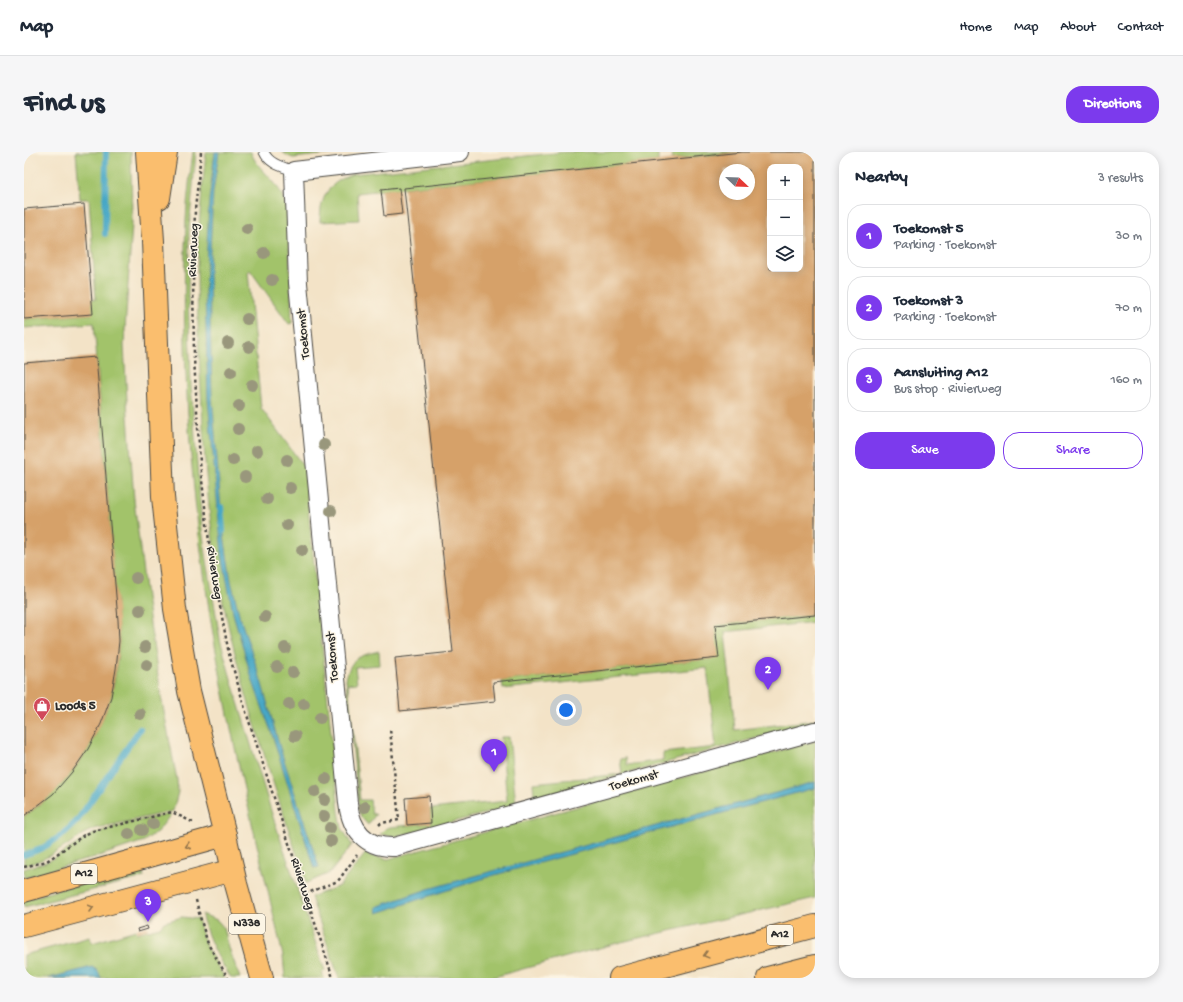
<!DOCTYPE html>
<meta charset="utf-8">
<style>
:root{--surface:#fff;--page:#f6f6f7;--text:#1f2937;--muted:#747a83;--line:#e0e1e3;--accent:#7c3aed}
body{margin:0;font-family:"Gochi Hand",sans-serif;background:var(--page);color:var(--text)}
.controls{position:absolute;right:12px;top:12px;display:grid;overflow:hidden;border-radius:8px;box-shadow:0 2px 10px #0003}
.controls button{width:36px;height:36px;display:grid;place-items:center;padding:0;border:0;border-bottom:1px solid var(--line);background:var(--surface);color:var(--text);font:20px sans-serif}
.compass{position:absolute;left:695px;top:12px;width:36px;height:36px;border-radius:50%;background:var(--surface);box-shadow:0 2px 10px #0003;rotate:113deg}
.you{position:absolute;left:542px;top:558px;width:14px;height:14px;margin:-10px;border:3px solid #fff;border-radius:50%;background:#1a73e8;box-shadow:0 0 0 6px #1a73e833}
.badge{display:grid;place-items:center;width:26px;height:26px;border-radius:50%;background:var(--accent);color:#fff;font-size:13px;font-weight:700}
.pin{position:absolute;translate:-50% -33px;filter:drop-shadow(0 1px 2px #0008)}
.pin::after{content:'';position:absolute;top:21px;width:14px;height:12px;background:inherit;clip-path:polygon(0 0,100% 0,50% 100%)}
.list{margin:0;padding:0;list-style:none}
h2{display:flex;justify-content:space-between;align-items:center;height:52px;margin:0;padding:0 16px;font-size:17px}
h2 small{font-size:13px;font-weight:400;color:var(--muted)}
.list li{display:grid;grid-template-columns:26px 1fr auto;gap:12px;align-items:center;box-sizing:border-box;height:64px;margin:0 8px 8px;padding:0 8px;border:1px solid var(--line);border-radius:16px}
.list b{display:block;font-size:15px;white-space:nowrap}
.list p{margin:0;font-size:13px;white-space:nowrap;color:var(--muted)}
.list em{font-size:13px;font-style:normal;color:var(--muted)}
.actions{display:flex;gap:8px;padding:12px 16px}
.actions a{flex:1;padding:9px 0;border:1px solid var(--accent);border-radius:16px;text-align:center;font-size:14px;color:var(--accent)}
.actions .main{background:var(--accent);color:#fff}
.icon{flex:none;width:22px;height:22px;fill:none;stroke:currentColor;stroke-width:2;stroke-linecap:round;stroke-linejoin:round}
.map{position:relative;flex:none;width:791px;height:826px;overflow:hidden;border-radius:16px}
header{display:flex;align-items:center;gap:24px;box-sizing:border-box;height:56px;padding:0 20px;background:var(--surface);border-bottom:1px solid var(--line)}
header strong{font-size:19px}
nav{display:flex;gap:22px;margin-inline-start:auto;font-size:14px}
.intro{display:flex;align-items:center;justify-content:space-between;box-sizing:border-box;height:96px;padding:0 24px}
h1{margin:0;font-size:28px}
.button{padding:10px 18px;border-radius:16px;background:var(--accent);color:#fff;font-size:14px;font-weight:700}
main{display:flex;gap:24px;padding:0 24px}
aside{flex:1;background:var(--surface);border-radius:16px;box-shadow:0 2px 10px #0003}
.map>svg:first-child{display:block}
.green{fill:#a2c36b;stroke:#66774b}
.water{fill:#47a7c6;stroke:#396978}
.lines{fill:none;stroke-linecap:round;stroke-linejoin:round}
.stream{stroke:#47a7c6;stroke-width:6}
.building{fill:#d6a169;fill-rule:evenodd}
.service-casing{stroke:#494742;stroke-width:11}
.minor-casing{stroke:#494742;stroke-width:20}
.primary-casing{stroke:#494742;stroke-width:24}
.motorway-casing{stroke:#494742;stroke-width:24}
.path{stroke:#494742;stroke-width:2.5;stroke-dasharray:3 3;stroke-linecap:butt}
.service{stroke:#fff;stroke-width:9}
.minor{stroke:#fff;stroke-width:18}
.primary{stroke:#fabe6e;stroke-width:22}
.motorway{stroke:#fabe6e;stroke-width:22}
.tree{fill:#99977c}
.oneway{stroke:#92744c}
.labels{text-anchor:middle;dominant-baseline:central;stroke-width:3;stroke-linejoin:round;paint-order:stroke}
.shield{fill:#fcf5e5;stroke:#6a6863;stroke-width:1}
.shield-label{font-size:12px;font-weight:bold;fill:#2b2b2b}
.street-label{font-size:13px;fill:#2b2b2b;stroke:#fcf5e5}
.poi-label{font-size:13px;font-weight:bold;fill:#2b2b2b;stroke:#fcf5e5;text-anchor:start}
</style>
<header>
<strong>Map</strong>
<nav><a>Home</a><a>Map</a><a>About</a><a>Contact</a></nav>
</header>
<div class="intro"><h1>Find us</h1><a class="button">Directions</a></div>
<main>
<div class="map">
<svg width="791" height="826" viewBox="0 0 791 826">
<rect width="100%" height="100%" fill="#fcf5e5"/>
<filter id="ink" filterUnits="userSpaceOnUse"><feTurbulence type="fractalNoise" baseFrequency=".025" numOctaves="2"/><feDisplacementMap in="SourceGraphic" scale="8" xChannelSelector="R" yChannelSelector="G"/><feConvolveMatrix kernelMatrix="1 2 1 2 8 2 1 2 1" color-interpolation-filters="sRGB"/></filter>
<filter id="wash" filterUnits="userSpaceOnUse"><feTurbulence type="fractalNoise" baseFrequency=".012" numOctaves="4" result="noise"/><feDisplacementMap in="SourceGraphic" scale="16" xChannelSelector="R" yChannelSelector="G"/><feGaussianBlur stdDeviation="0.9" result="paint"/><feColorMatrix in="noise" values="0 0 0 0 0 0 0 0 0 0 0 0 0 0 0 0 0 1.4 0 .05"/><feComposite in="paint" operator="in"/></filter>
<g filter="url(#wash)">
<rect width="100%" height="100%" fill="#f3e3c7"/>
<g class="green">
<path d="M52,0h55l1,72 -8,121 3,56 7,99 12,97 15,99 16,84 1,12 -5,19 -79,18 -7,3c-22,14 -37,27 -63,34v-50c42,-27 72,-71 86,-118 6,-18 7,-38 9,-57l-25,-318 -70,5v-9l68,-5 -1,-15h5l-7,-100h-9z"/>
<path d="M169,0h3l-7,77 -1,66 3,90 11,145 18,109 11,40 41,135 53,157 -3,1 2,6h-39l-2,-22c-24,-105 -51,-210 -69,-316 -23,-138 -34,-279 -28,-419 1,-23 4,-46 7,-69z"/>
<path d="M182,0h45c4,13 17,22 25,33 6,8 10,19 12,29l4,109 -3,1 -39,-54 -2,2 13,136 43,59 35,344 3,17 10,17 -22,28 -24,10c-27,-84 -57,-168 -77,-254 -17,-73 -24,-149 -27,-223 -3,-46 -5,-92 -5,-138 1,-39 5,-78 9,-116z"/>
<polygon points="258,0 323,0 269,6 264,4"/>
<path d="M541,0h93v9l-301,32 2,27 -39,2c0,-25 8,-39 33,-48z"/>
<polygon points="639,0 718,0 648,7 648,1 639,1"/>
<polygon points="791,463 791,470 701,480 711,578 791,568 791,570 513,646 510,645 509,631 598,622 596,607 602,606 603,613 639,608 639,601 692,595 683,516 479,537 478,529 694,506 691,473"/>
<path d="M355,499l1,14 -25,2 2,16 -9,1 12,116h10l2,14h4l-8,11 -7,-8 -2,-6 -13,-132c5,-21 12,-23 33,-28z"/>
<polygon points="477,585 485,585 492,651 490,654 374,684 366,684 356,682 361,677 366,675 407,671 406,657 483,649"/>
<polygon points="791,589 791,746 597,790 466,826 315,826 287,745 315,734 342,701 347,704 364,707"/>
<polygon points="147,662 134,679 120,689 81,702 0,726 0,717 25,709 69,682 100,672"/>
<polygon points="117,713 120,725 0,755 0,748"/>
<path d="M178,762l15,6 7,8 5,20 11,30h-9c-14,-21 -22,-37 -29,-61z"/>
<polygon points="158,765 174,767 182,795 201,826 0,826 0,803 66,785 68,791 112,778 113,781 136,775 140,770"/>
</g>
<g class="water">
<polygon points="191,0 195,0 189,40 185,120 186,166 188,244 198,370 207,429 216,466 236,525 256,596 295,715 290,716 248,582 228,527 209,461 198,402 184,247 181,138 185,49"/>
<polygon points="791,630 791,636 467,724 353,761 352,755 404,737"/>
<polygon points="68,815 74,819 77,826 25,826"/>
</g>
<g class="lines">
<g class="stream">
<polyline points="81,82 82,0"/>
<polyline points="197,355 199,379"/>
<polyline points="0,703 17,697 37,684 53,669 116,577"/>
</g>
</g>
<g id="blocks">
<g class="building">
<path d="M718,0h73v463l-100,10 4,33 -226,24 2,19 -95,10 -5,-53 58,-6 -49,-464zM746,15h30v102h-30zM701,18h24v24h-24z"/>
<polygon points="375,36 378,62 360,64 357,38"/>
<polygon points="60,52 69,162 0,167 0,57"/>
<polygon points="72,205 94,468 95,489 92,517 87,545 77,572 64,597 48,620 29,642 0,664 0,211"/>
<polygon points="405,644 407,671 383,673 381,646"/>
<polygon points="123,774 124,777 114,780 113,777"/>
</g>
</g>
</g>
<g filter="url(#ink)">
<use href="#blocks" fill-opacity="0" stroke="#494742" stroke-width="1"/>
<g class="lines">
<defs>
<path id="service" d="M240,0c5,12 19,15 30,19"/>
<path id="minor" d="M436,0l-166,19 4,112 50,520c3,27 18,45 46,44l421,-116"/>
<g id="primary">
<polyline points="123,0 129,89 139,345 151,457 165,539 201,683 212,732 238,826"/>
<polyline points="135,46 142,0"/>
</g>
<g id="motorway">
<polyline points="0,739 201,683"/>
<polyline points="0,774 209,718"/>
<polyline points="596,826 791,774"/>
<polyline points="744,826 791,814"/>
</g>
</defs>
<use href="#service" class="service-casing"/>
<use href="#minor" class="minor-casing"/>
<use href="#primary" class="primary-casing"/>
<use href="#motorway" class="motorway-casing"/>
<g class="path">
<polyline points="177,0 171,58 169,119 170,206 176,311 187,407 205,502 222,560 309,826"/>
<polyline points="355,673 357,671 375,668 366,577"/>
<polyline points="0,715 23,709 60,683 69,679 148,660 168,670 167,671"/>
<polyline points="281,742 314,729 333,703"/>
<polyline points="172,748 176,765 184,792 204,826"/>
</g>
<use href="#service" class="service"/>
<use href="#minor" class="minor"/>
<use href="#primary" class="primary"/>
<use href="#motorway" class="motorway"/>
</g>
<g class="tree">
<circle cx="223" cy="77" r="6"/>
<circle cx="240" cy="101" r="6"/>
<circle cx="248" cy="128" r="6"/>
<circle cx="223" cy="167" r="6"/>
<circle cx="204" cy="191" r="6"/>
<circle cx="225" cy="195" r="6"/>
<circle cx="207" cy="220" r="6"/>
<circle cx="228" cy="233" r="6"/>
<circle cx="215" cy="254" r="6"/>
<circle cx="214" cy="277" r="6"/>
<circle cx="300" cy="293" r="6"/>
<circle cx="233" cy="299" r="6"/>
<circle cx="209" cy="308" r="6"/>
<circle cx="263" cy="308" r="6"/>
<circle cx="221" cy="325" r="6"/>
<circle cx="266" cy="336" r="6"/>
<circle cx="243" cy="347" r="6"/>
<circle cx="307" cy="359" r="6"/>
<circle cx="263" cy="373" r="6"/>
<circle cx="278" cy="398" r="6"/>
<circle cx="112" cy="426" r="6"/>
<circle cx="116" cy="458" r="6"/>
<circle cx="241" cy="465" r="6"/>
<circle cx="121" cy="495" r="6"/>
<circle cx="261" cy="496" r="6"/>
<circle cx="123" cy="513" r="6"/>
<circle cx="253" cy="515" r="6"/>
<circle cx="269" cy="520" r="6"/>
<circle cx="265" cy="552" r="6"/>
<circle cx="280" cy="552" r="6"/>
<circle cx="116" cy="562" r="6"/>
<circle cx="296" cy="566" r="6"/>
<circle cx="271" cy="584" r="6"/>
<circle cx="302" cy="627" r="6"/>
<circle cx="291" cy="639" r="6"/>
<circle cx="301" cy="648" r="6"/>
<circle cx="341" cy="655" r="6"/>
<circle cx="300" cy="664" r="6"/>
<circle cx="129" cy="672" r="6"/>
<circle cx="306" cy="676" r="6"/>
<circle cx="118" cy="678" r="6"/>
<circle cx="105" cy="682" r="6"/>
<circle cx="307" cy="689" r="6"/>
</g>
<defs><path id="oneway-chevron" d="M-2-3.5L2.5 0L-2 3.5" fill="none" stroke-width="1.6" stroke-linecap="round" stroke-linejoin="round"/></defs>
<g class="oneway">
<use href="#oneway-chevron" transform="translate(164 694) rotate(164)"/>
<use href="#oneway-chevron" transform="translate(67 756) rotate(-15)"/>
<use href="#oneway-chevron" transform="translate(682 803) rotate(165)"/>
</g>
</g>
<defs>
<symbol id="shop-pin" viewBox="-11 -11 22 30"><path d="M0 17L-7.5 6A9.5 9.5 0 1 1 7.5 6Z" fill="#d1495b" stroke="#fcf5e5"/><path d="M-5-2.5h2.3a2.7 3.5 0 0 1 5.4 0H5L5.5 6h-11ZM-1.5-2.5h3a1.5 2.3 0 0 0-3 0Z" fill="#fff"/></symbol>
</defs>
<g fill-rule="evenodd">
<use href="#shop-pin" x="8" y="544" width="20" height="27"/>
</g>
<g class="labels">
<g class="shield">
<rect x="47" y="712" width="26" height="20" rx="3"/>
<rect x="205" y="762" width="36" height="20" rx="3"/>
<rect x="743" y="773" width="26" height="20" rx="3"/>
</g>
<g class="shield-label">
<text x="60" y="722">A12</text>
<text x="223" y="772">N338</text>
<text x="756" y="783">A12</text>
</g>
<g class="street-label">
<text transform="translate(170 98) rotate(-88)">Rivierweg</text>
<text transform="translate(280 182) rotate(-96)">Toekomst</text>
<text transform="translate(190 421) rotate(81)">Rivierweg</text>
<text transform="translate(309 505) rotate(-95)">Toekomst</text>
<text transform="translate(610 629) rotate(-16)">Toekomst</text>
<text transform="translate(278 732) rotate(72)">Rivierweg</text>
</g>
<g class="poi-label">
<text x="31" y="554">Loods 5</text>
</g>
</g>
</svg>
<div class="controls">
<button>+</button>
<button>−</button>
<button><svg class="icon" aria-label="layers" viewBox="0 0 24 24"><path d="M12 4l9 5-9 5-9-5zM3 14l9 5 9-5"/></svg></button>
</div>
<svg class="compass" viewBox="-18 -18 36 36"><path d="M0-13l5 13h-10z" fill="#e53935"/><path d="M0 13l5-13h-10z" fill="#747a83"/></svg>
<div class="you"></div>
<div class="pin badge" style="left:470px;top:620px">1</div>
<div class="pin badge" style="left:744px;top:538px">2</div>
<div class="pin badge" style="left:124px;top:770px">3</div>
</div>
<aside>
<h2>Nearby<small>3 results</small></h2>
<ul class="list">
<li><span class="badge">1</span><div><b>Toekomst 5</b><p>Parking · Toekomst</p></div><em>30 m</em></li>
<li><span class="badge">2</span><div><b>Toekomst 3</b><p>Parking · Toekomst</p></div><em>70 m</em></li>
<li><span class="badge">3</span><div><b>Aansluiting A12</b><p>Bus stop · Rivierweg</p></div><em>160 m</em></li>
</ul>
<div class="actions"><a class="main">Save</a><a>Share</a></div>
</aside>
</main>
